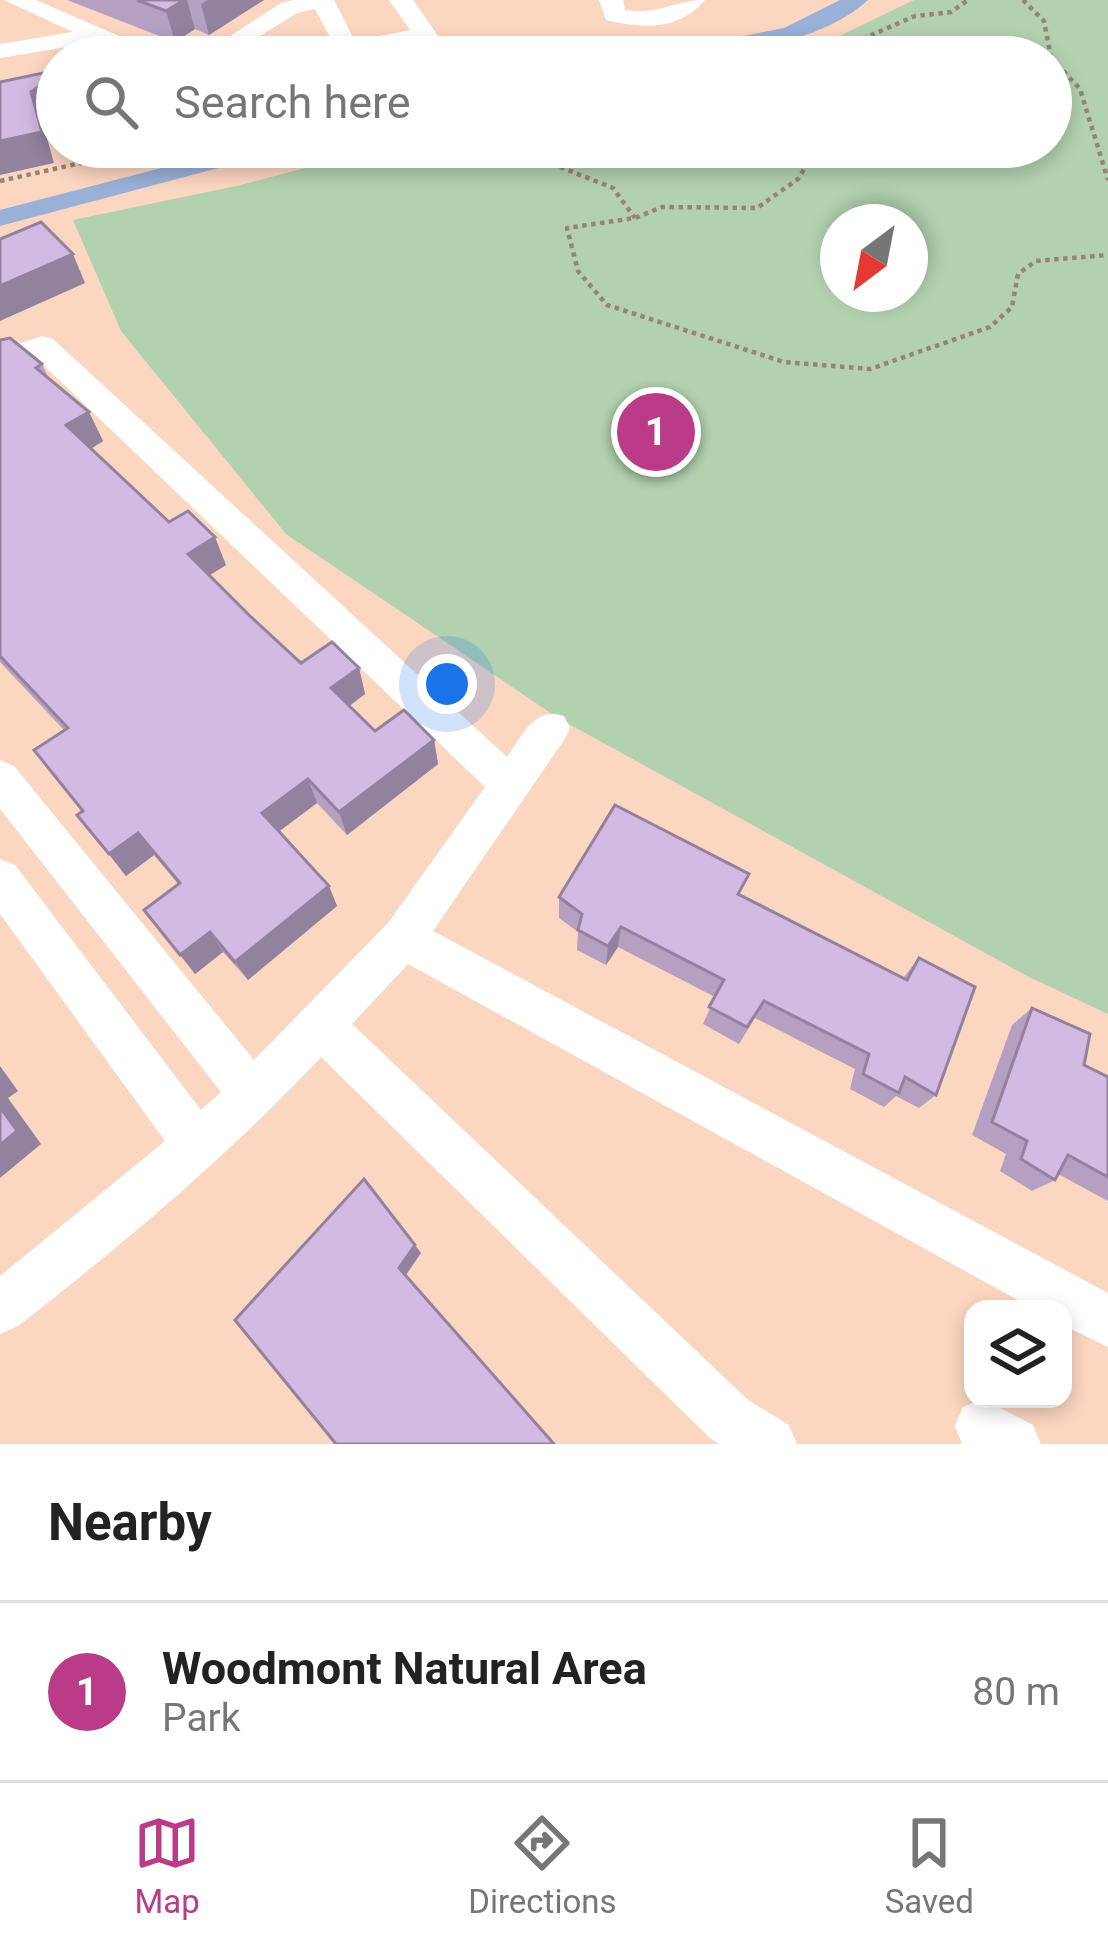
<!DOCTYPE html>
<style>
:root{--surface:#fff;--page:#f2f2f2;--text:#222;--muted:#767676;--line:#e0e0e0;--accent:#ba3b87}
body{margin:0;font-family:Roboto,sans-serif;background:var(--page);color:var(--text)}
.controls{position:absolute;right:36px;bottom:36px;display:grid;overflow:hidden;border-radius:24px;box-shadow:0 6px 18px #0003}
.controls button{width:108px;height:108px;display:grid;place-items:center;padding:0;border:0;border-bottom:3px solid var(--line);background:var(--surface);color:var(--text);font:60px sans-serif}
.compass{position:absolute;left:820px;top:204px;width:108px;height:108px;border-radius:50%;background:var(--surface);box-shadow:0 6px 18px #0003;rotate:212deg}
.you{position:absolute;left:447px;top:684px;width:42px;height:42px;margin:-30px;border:9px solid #fff;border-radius:50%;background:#1a73e8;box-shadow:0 0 0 18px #1a73e833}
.badge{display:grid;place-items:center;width:78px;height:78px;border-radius:50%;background:var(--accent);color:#fff;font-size:39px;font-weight:700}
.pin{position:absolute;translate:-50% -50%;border:6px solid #fff;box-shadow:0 3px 12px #0006}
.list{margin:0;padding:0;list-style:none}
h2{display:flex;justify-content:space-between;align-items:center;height:156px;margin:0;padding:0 48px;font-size:51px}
h2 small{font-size:39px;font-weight:400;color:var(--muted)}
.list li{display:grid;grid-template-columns:78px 1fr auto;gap:36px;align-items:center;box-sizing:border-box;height:180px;padding:0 48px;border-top:3px solid var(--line)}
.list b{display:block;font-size:45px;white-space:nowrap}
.list p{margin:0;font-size:39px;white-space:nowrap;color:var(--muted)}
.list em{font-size:39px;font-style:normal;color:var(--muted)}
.icon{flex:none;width:66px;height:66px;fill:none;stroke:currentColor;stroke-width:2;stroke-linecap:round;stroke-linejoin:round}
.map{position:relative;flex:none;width:1108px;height:1444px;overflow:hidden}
.search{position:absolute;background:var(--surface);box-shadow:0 6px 18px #0003;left:36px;right:36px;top:36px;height:132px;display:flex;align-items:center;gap:30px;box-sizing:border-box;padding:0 42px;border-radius:66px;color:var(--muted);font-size:45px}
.sheet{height:336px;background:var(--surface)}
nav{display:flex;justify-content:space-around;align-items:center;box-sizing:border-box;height:168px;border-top:3px solid var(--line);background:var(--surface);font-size:33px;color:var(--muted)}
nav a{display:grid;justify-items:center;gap:6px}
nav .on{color:var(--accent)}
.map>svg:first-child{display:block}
.green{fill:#b1d1af;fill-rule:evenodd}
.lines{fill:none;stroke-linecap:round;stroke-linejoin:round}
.canal{fill:#9ab0d6;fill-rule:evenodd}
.path{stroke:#9c8273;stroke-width:4.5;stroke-dasharray:4.5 4.5;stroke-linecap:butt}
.minor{fill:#fff;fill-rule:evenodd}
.wall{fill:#b5a0c2}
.shaded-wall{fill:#93829e}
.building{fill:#d2bae2;stroke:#93829e;stroke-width:3}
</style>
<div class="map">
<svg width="1108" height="1444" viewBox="0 0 1108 1444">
<rect width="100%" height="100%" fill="#fbd6c1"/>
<path class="green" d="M914,0h194v1014l-79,-37 -471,-259 -272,-184 -165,-203 -48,-111 168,-35 144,-38h666v-90h-288l62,-14zM838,222h72v72h-72z"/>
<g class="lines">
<g class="canal">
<path d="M840,0h28c-47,44 -144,57 -206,57l11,-7 111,-22z"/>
<polygon points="242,147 282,147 279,152 0,226 0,210"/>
</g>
<g class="path">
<polyline points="1023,0 1044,21 1051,57"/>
<polyline points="821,57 915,16 951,12 968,0"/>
<polyline points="1051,58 1080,89 1108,180"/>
<polyline points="510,147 613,188 635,218"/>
<polyline points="818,147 798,179 757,208 662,207 635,218 567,228 578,271 607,305 784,362 870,369 990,327 1012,307 1018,274 1036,261 1108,255"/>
<polyline points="0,181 153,147"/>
</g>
<g class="minor">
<polygon points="4,0 36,0 156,52 153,57 118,57 122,52 98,42 0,58 0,44 73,32"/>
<polygon points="293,0 334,0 355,41 410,30 389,0 413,0 453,57 429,57 419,42 349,57 300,57 303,52 334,45 315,9 297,13 227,57 198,57 281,3"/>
<path d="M599,0h24l2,10c31,6 50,-10 80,-10 -27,31 -62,29 -99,20z"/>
<path d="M42,336l11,3 454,418c16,-22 27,-51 57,-41l6,12 -6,12 -131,191 675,362v54l-45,-22v-16h-29l-626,-345 -56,60 396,376 41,25 8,19h-78l-9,-6 -389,-381c-93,99 -196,186 -303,269l-18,8v-58l165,-135 -165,-227v-55l15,6 186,245 20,-18 -221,-283v-49l14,6 240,294 134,-137 97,-136 -448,-428 -37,13v-22z"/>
<polygon points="983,1399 1033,1425 1041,1444 962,1444 955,1426 963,1407"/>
</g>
</g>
<g class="wall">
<polygon points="67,0 264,0 209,35 195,29 175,42"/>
<polygon points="0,340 42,364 49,379 89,412 103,441 91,448 169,522 226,565 210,575 250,616 301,663 359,668 365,694 350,706 375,731 434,740 438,764 347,835 317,803 279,831 329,886 337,906 248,980 223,952 195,974 178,884 154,855 126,876 77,815 83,811 64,730 0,662"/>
<polygon points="741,896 903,978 919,958 936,1095 919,1108 896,1096 884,1107 850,1089 855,1069 755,1018 739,1044 703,1024 715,997 618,947 606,965 577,950 578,932 559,918 559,897"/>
<polygon points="1032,1008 1084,1065 1108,1077 1108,1201 1058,1174 1055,1180 1032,1191 1000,1171 1006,1154 972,1135 1012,1025"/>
</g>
<g class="shaded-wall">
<polygon points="184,0 187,0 195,29 175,42 166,11"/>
<polygon points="208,0 264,0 209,35 201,4"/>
<polygon points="57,74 57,114 43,124 54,163 0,175 0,141 31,92"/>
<polygon points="73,254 85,283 0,321 0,286"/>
<polygon points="89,412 103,441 81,455 66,425"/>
<polygon points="215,537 226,565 200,581 188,554"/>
<polygon points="359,668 365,694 339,713 331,688"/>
<polygon points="434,740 438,764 347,835 339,812"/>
<polygon points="308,779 317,803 273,836 262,813"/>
<polygon points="138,833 154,855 126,876 109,854"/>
<polygon points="329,886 337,906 248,980 235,962"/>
<polygon points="621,927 618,947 606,965 608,946"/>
<polygon points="210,932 223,952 195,974 180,955"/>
<polygon points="0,1066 18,1091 8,1098 41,1144 0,1178"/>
<polygon points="364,1179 421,1253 406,1275 555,1444 399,1268"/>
</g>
<g class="building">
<polygon points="137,0 184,0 166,11"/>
<polygon points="57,70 57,74 31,92 42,132 0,141 0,82"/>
<polygon points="41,222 73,254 0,286 0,239"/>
<polygon points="10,338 42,364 36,368 89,412 66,425 169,522 188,511 215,537 188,554 250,616 301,663 332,642 359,668 331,688 375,731 404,710 434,740 339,812 308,779 262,813 329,886 235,962 210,932 180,955 144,910 180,883 138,833 109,854 77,815 83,811 34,750 68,728 0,656 0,340"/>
<polygon points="615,805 749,874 738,894 907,980 919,958 975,987 936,1095 905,1077 899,1093 863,1074 869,1054 764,1001 747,1027 709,1007 724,980 621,927 608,946 578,930 582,914 559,897"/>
<polygon points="1032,1008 1090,1034 1084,1065 1108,1077 1108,1177 1068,1155 1055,1180 1021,1159 1027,1141 992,1122"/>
<polygon points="0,1107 17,1131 0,1145"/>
<polygon points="364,1179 415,1245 399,1268 554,1444 336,1444 235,1320"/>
</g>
</svg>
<div class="controls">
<button><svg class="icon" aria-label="layers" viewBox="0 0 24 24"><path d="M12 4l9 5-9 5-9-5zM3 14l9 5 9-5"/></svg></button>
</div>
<svg class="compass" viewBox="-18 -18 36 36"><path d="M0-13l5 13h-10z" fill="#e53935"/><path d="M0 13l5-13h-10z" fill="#767676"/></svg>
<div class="you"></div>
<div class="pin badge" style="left:656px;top:432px">1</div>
<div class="search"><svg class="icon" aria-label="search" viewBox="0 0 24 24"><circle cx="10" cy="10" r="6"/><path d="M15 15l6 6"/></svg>Search here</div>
</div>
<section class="sheet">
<h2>Nearby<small></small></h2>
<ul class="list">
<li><span class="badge">1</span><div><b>Woodmont Natural Area</b><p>Park</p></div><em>80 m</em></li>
</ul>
</section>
<nav>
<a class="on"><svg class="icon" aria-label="map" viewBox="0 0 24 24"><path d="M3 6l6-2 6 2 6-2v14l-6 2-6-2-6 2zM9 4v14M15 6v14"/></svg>Map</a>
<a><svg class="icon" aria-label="directions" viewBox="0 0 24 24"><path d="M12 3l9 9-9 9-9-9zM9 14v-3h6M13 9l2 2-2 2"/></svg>Directions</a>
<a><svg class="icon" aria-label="saved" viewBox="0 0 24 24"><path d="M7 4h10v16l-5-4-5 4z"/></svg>Saved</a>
</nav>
